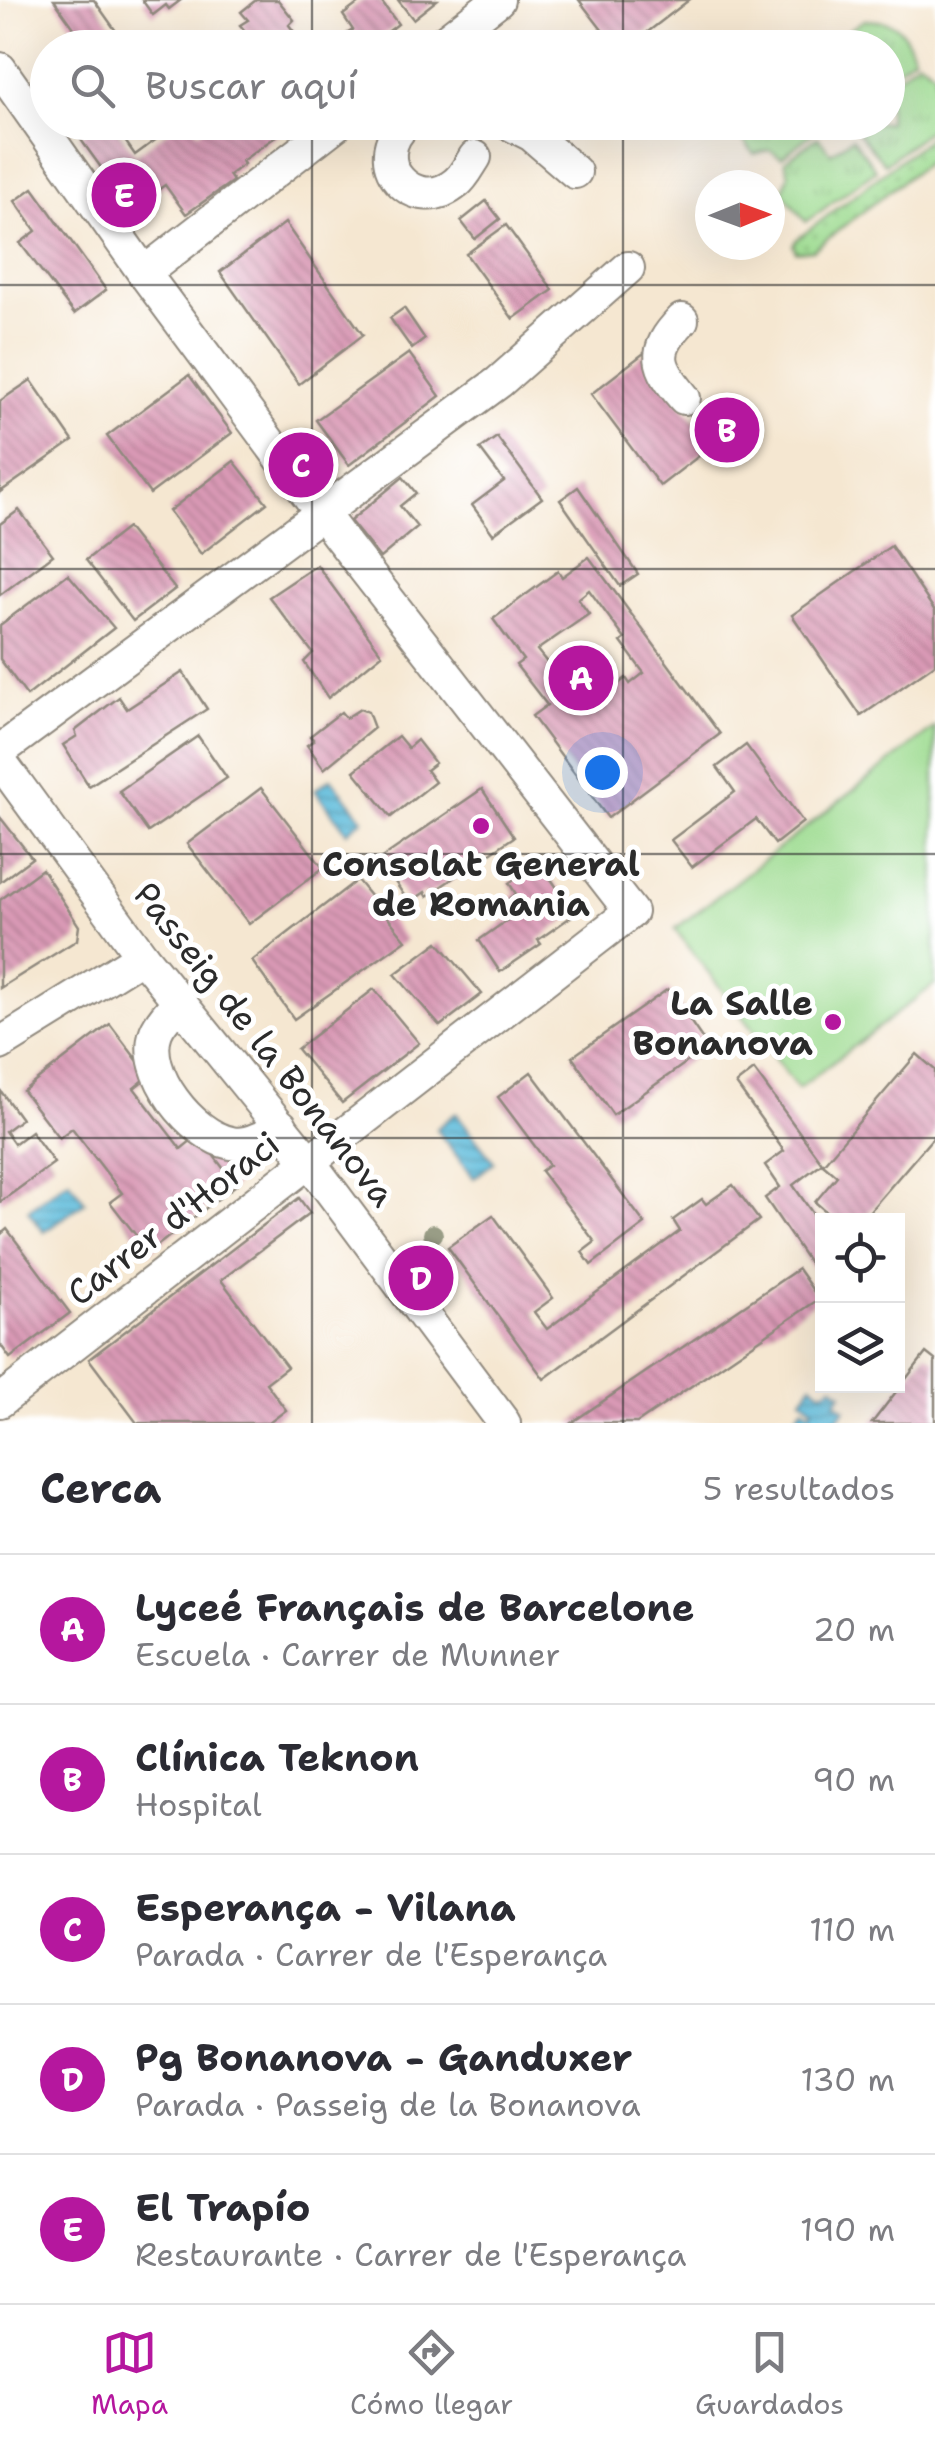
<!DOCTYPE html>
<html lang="es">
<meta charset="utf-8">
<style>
:root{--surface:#fff;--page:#f2f2f3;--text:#2b2b33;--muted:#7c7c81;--line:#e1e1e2;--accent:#b5179e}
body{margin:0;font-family:"Shantell Sans",sans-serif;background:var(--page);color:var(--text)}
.controls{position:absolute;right:30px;bottom:30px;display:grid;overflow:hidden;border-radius:0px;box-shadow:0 10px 40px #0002}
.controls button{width:90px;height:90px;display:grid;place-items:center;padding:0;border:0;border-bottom:2px solid var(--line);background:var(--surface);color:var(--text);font:50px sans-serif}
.compass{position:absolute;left:695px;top:170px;width:90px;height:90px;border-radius:50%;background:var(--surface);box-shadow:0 10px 40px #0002;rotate:89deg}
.you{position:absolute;left:602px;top:772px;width:35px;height:35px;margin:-25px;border:8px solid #fff;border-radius:50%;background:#1a73e8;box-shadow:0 0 0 15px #1a73e833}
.badge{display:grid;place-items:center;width:65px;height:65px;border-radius:50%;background:var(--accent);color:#fff;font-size:32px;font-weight:700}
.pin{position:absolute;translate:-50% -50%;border:5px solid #fff;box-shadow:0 2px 10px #0006}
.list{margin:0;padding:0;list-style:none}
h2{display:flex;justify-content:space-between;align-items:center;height:130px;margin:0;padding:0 40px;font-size:42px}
h2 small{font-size:32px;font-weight:400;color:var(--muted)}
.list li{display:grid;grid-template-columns:65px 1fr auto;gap:30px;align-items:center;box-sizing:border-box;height:150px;padding:0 40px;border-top:2px solid var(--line)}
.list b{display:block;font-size:38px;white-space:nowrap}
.list p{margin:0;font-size:32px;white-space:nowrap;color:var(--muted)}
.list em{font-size:32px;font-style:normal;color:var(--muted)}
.icon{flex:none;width:55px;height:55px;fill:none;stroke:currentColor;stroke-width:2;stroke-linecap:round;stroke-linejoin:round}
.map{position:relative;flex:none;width:935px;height:1423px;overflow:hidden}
.search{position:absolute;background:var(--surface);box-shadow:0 10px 40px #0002;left:30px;right:30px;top:30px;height:110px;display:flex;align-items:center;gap:25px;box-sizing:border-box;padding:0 35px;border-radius:55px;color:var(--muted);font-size:38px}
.sheet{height:880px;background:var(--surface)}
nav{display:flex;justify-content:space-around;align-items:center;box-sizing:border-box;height:140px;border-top:2px solid var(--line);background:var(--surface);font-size:28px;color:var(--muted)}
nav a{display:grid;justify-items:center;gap:5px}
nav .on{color:var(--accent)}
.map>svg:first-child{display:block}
.grass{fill:url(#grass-tufts);stroke:#64835e;stroke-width:2.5}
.park{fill:url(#park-dots);stroke:#64835e;stroke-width:2.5}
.pitch{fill:#9ddb90;stroke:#64835e;stroke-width:2.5}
.water{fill:url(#water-rules);stroke:#447383;stroke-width:2.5}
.building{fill:url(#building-back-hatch);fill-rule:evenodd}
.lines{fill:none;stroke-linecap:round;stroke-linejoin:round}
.minor-casing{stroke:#90897e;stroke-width:36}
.minor{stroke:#fff;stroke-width:32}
.tree{fill:#999d86}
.grid{fill:none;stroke:#2b2b2b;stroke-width:2.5;stroke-opacity:0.55}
.poi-dot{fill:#b5179e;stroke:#fff;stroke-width:4}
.labels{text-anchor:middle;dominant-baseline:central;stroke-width:10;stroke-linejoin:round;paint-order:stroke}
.poi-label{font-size:35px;font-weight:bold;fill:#2b2b2b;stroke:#fff}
.street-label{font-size:35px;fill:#2b2b2b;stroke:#fff}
</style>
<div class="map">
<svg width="935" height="1423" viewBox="0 0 935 1423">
<defs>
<pattern id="grass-tufts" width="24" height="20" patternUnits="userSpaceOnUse" patternTransform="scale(2.5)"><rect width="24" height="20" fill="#9ddb90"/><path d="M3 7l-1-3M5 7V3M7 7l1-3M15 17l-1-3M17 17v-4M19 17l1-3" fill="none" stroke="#87bc7c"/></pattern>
<pattern id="park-dots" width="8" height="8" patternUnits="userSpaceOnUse" patternTransform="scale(2.5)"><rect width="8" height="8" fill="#9ddb90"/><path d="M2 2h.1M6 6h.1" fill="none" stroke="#87bc7c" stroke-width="1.8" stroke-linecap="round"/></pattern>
<pattern id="water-rules" width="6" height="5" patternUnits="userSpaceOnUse" patternTransform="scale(2.5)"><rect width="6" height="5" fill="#5cbbdb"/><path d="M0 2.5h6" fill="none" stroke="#4c98b2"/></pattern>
<pattern id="building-back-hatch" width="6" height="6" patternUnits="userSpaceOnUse" patternTransform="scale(2.5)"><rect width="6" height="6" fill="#da9ab6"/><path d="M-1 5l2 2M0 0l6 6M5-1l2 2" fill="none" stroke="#b17e94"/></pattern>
</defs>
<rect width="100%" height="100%" fill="#fff"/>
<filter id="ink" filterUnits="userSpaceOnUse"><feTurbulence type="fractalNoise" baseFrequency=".01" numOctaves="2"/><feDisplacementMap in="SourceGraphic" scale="20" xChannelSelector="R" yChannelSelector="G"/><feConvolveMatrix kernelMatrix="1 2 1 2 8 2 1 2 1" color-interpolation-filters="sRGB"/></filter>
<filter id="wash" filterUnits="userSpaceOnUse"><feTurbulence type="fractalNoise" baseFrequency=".0048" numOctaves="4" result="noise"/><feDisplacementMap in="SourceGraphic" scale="40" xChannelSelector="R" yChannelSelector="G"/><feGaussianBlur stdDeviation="2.25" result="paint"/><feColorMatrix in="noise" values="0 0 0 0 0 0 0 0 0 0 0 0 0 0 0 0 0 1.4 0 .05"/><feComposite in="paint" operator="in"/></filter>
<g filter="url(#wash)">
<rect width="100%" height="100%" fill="#f5e7d1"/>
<g class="grass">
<path d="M864,20c36,1 37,7 50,36l-26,20v-28l-64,-1z"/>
<polygon points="918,60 935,72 935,125 885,164 858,133 873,123 888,122 888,84"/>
<polygon points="730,123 807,123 814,132 782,157 769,150 754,154"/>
<polygon points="818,137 831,153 852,138 876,170 806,222 782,192 789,175 785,161"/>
</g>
<polygon class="park" points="935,133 935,156 813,250 796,252 793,245 796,240"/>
<polygon class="pitch" points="935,727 935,984 798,1089 675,929"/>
<g class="water">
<polygon points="331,778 363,819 347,832 315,790"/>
<polygon points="456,1113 494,1162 474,1178 436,1129"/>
<polygon points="69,1180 85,1202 44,1232 28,1210"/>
<polygon points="812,1384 823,1392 833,1386 842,1393 836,1402 845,1409 834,1423 791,1423 803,1407 810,1412 813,1408 802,1398"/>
</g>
<g id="blocks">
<g class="building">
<polygon points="54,0 94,0 128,48 76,48 84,42"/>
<polygon points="142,0 181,0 169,9 166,5 153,15"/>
<polygon points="256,0 278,0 294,20 289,25 295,33 276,48 247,48 244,44 251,38 240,25 248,20 241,12"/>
<polygon points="363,0 380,0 398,24 367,48 358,48 348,33 353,30 343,15"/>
<polygon points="398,0 437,0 413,19"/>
<polygon points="579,0 689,0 627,48 616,48"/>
<polygon points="99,122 112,122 135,155 180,122 191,122 198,132 212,122 296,122 242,161 244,164 229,175 233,181 186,214 165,185 131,209 79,137"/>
<polygon points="33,188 106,290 74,314 20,243 36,231 15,201"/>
<polygon points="486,201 500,219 475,239 461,221"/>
<polygon points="285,223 363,335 299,384 220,272"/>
<polygon points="506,225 553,290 513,319 466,254"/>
<polygon points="404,308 425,339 412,349 390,318"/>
<polygon points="409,353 440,396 349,465 316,420"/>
<polygon points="644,353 713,445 660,486 591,394"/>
<polygon points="189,375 232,433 150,494 107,436"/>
<polygon points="31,380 73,441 0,492 0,401"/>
<polygon points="497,437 542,498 493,534 472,505 504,481 480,449"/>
<polygon points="234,461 267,503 201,554 169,511"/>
<polygon points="403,477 416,493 400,506 417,527 380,558 350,521"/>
<polygon points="578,487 638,574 620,586 560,500"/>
<polygon points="19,510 53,555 0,595 0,524"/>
<polygon points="127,528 175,589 133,621 86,560"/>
<polygon points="891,546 935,611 935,664 861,716 792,615"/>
<path d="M589,557l131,177 -112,84 -76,-102 15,-11 -31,-40 7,-5 -30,-41 65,-48 4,6zM589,590l36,49 -4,3 23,31 -14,11 -4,-6 -19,15 -3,-5 -5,4 -8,-12 -13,10 -18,-25 -7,5 -16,-20 52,-36 -11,-15z"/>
<polygon points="317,565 382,654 328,698 304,662 313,653 269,597"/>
<polygon points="68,574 114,628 27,696 0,659 0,625"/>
<polygon points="183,672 207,709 89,786 63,745 77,736 75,731 119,697 127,709"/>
<polygon points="360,709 368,712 374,728 324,769 307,745 314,740 310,736 341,712 346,718"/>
<polygon points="198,736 227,778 148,832 119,791"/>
<polygon points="398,736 408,748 417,740 435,763 426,770 435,782 391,817 354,771"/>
<polygon points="746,745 803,822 775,844 756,819 692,867 671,840 735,792 717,767"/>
<polygon points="261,788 323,868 249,924 187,844"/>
<polygon points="482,789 514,837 427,896 425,892 409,903 380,859"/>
<polygon points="0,817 32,858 0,882"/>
<polygon points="540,863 575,914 538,940 541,944 500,972 479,940 509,919 500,905 516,894 509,883"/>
<polygon points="42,869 79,926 77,940 0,988 0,900"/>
<polygon points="357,880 406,940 294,1019 252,961"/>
<polygon points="438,942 482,994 440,1026 395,974"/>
<polygon points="374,989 419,1043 342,1103 297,1049"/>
<polygon points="668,989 708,1047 613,1115 572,1057"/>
<polygon points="110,1024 149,1076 134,1088 181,1149 198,1135 236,1185 149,1252 110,1202 122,1193 72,1128 59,1138 23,1091"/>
<polygon points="917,1054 935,1070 935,1135 862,1220 836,1220 815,1202 837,1176 823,1164"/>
<polygon points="754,1070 822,1163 793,1185 822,1227 822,1264 814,1270 765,1198 780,1187 765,1165 784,1151 736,1084"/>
<polygon points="531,1072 645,1224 591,1265 582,1252 595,1242 541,1171 549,1165 498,1097"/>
<polygon points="0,1090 21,1119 5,1131 14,1144 31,1131 54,1163 0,1202"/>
<polygon points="733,1185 759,1220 544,1379 448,1247 493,1215 553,1298 534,1312 547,1329 680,1231 673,1220 702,1199 706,1204"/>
<polygon points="299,1198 310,1213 221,1280 287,1367 266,1383 286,1410 269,1423 137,1423 89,1359"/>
<polygon points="7,1229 70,1313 10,1358 0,1344 0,1235"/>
<polygon points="798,1269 819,1299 637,1423 571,1423"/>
<polygon points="926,1353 935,1360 935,1423 872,1423"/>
</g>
</g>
</g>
<g filter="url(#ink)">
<use href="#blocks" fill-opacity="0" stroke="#90897e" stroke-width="2.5"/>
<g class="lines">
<defs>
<g id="minor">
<polyline points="436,48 498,0"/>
<polyline points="0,69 144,273 338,535 631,912 0,1401"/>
<path d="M407,122c-45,39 8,95 49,61 8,-6 13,-17 19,-26"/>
<polyline points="510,124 532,135 575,172"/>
<polyline points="144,273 339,122"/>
<path d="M682,320c-31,32 -25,46 2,78"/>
<polyline points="0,751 499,382 628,268"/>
<polyline points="0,761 142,956 310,1163 504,1423"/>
<path d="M179,1001c-7,9 -19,20 -23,31 -15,40 36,104 75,111 17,4 36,-8 50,-17"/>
<polyline points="0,1044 142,956"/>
</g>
</defs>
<use href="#minor" class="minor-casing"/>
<use href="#minor" class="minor"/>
</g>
<circle class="tree" cx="433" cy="1234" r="10"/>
</g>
<path class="grid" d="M312,0v48M623,0v48M312,122v1301M623,122v1301M0,285h935M0,569h935M0,854h935M0,1138h935"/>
<g class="poi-dot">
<circle cx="481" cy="826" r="10"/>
<circle cx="833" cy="1022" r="10"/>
</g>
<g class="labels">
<g class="poi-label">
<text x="481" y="863">Consolat General<tspan x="481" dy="40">de Romania</tspan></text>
<text x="813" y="1002" text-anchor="end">La Salle<tspan x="813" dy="40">Bonanova</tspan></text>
</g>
<g class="street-label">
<text transform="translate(265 1044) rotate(52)">Passeig de la Bonanova</text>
<text transform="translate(173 1218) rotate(-38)">Carrer d'Horaci</text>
</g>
</g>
</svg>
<div class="controls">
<button><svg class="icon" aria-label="locate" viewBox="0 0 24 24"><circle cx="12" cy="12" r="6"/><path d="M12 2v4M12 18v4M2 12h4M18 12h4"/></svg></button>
<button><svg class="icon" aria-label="layers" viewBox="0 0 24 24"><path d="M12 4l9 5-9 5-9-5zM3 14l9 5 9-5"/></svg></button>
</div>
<svg class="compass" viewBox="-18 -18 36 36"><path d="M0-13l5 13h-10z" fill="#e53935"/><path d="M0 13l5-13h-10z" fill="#7c7c81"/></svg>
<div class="you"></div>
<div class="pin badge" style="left:581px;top:678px">A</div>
<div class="pin badge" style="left:727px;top:430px">B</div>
<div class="pin badge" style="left:301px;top:465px">C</div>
<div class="pin badge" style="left:421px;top:1278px">D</div>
<div class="pin badge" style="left:124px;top:195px">E</div>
<div class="search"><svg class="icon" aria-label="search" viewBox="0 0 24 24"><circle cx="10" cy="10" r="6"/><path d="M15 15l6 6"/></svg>Buscar aquí</div>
</div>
<section class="sheet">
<h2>Cerca<small>5 resultados</small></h2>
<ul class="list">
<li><span class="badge">A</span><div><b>Lyceé Français de Barcelone</b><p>Escuela · Carrer de Munner</p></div><em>20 m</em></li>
<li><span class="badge">B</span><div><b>Clínica Teknon</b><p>Hospital</p></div><em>90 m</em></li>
<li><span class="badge">C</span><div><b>Esperança - Vilana</b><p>Parada · Carrer de l'Esperança</p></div><em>110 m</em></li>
<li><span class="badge">D</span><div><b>Pg Bonanova - Ganduxer</b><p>Parada · Passeig de la Bonanova</p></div><em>130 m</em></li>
<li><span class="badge">E</span><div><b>El Trapío</b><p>Restaurante · Carrer de l'Esperança</p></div><em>190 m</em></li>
</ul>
</section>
<nav>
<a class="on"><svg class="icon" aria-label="map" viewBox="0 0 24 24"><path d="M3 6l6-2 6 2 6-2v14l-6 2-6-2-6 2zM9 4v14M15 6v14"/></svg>Mapa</a>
<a><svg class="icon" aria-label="directions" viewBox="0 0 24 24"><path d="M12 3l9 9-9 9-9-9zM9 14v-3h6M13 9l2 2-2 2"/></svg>Cómo llegar</a>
<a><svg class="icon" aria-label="saved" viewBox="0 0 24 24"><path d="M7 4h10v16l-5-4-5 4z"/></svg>Guardados</a>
</nav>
